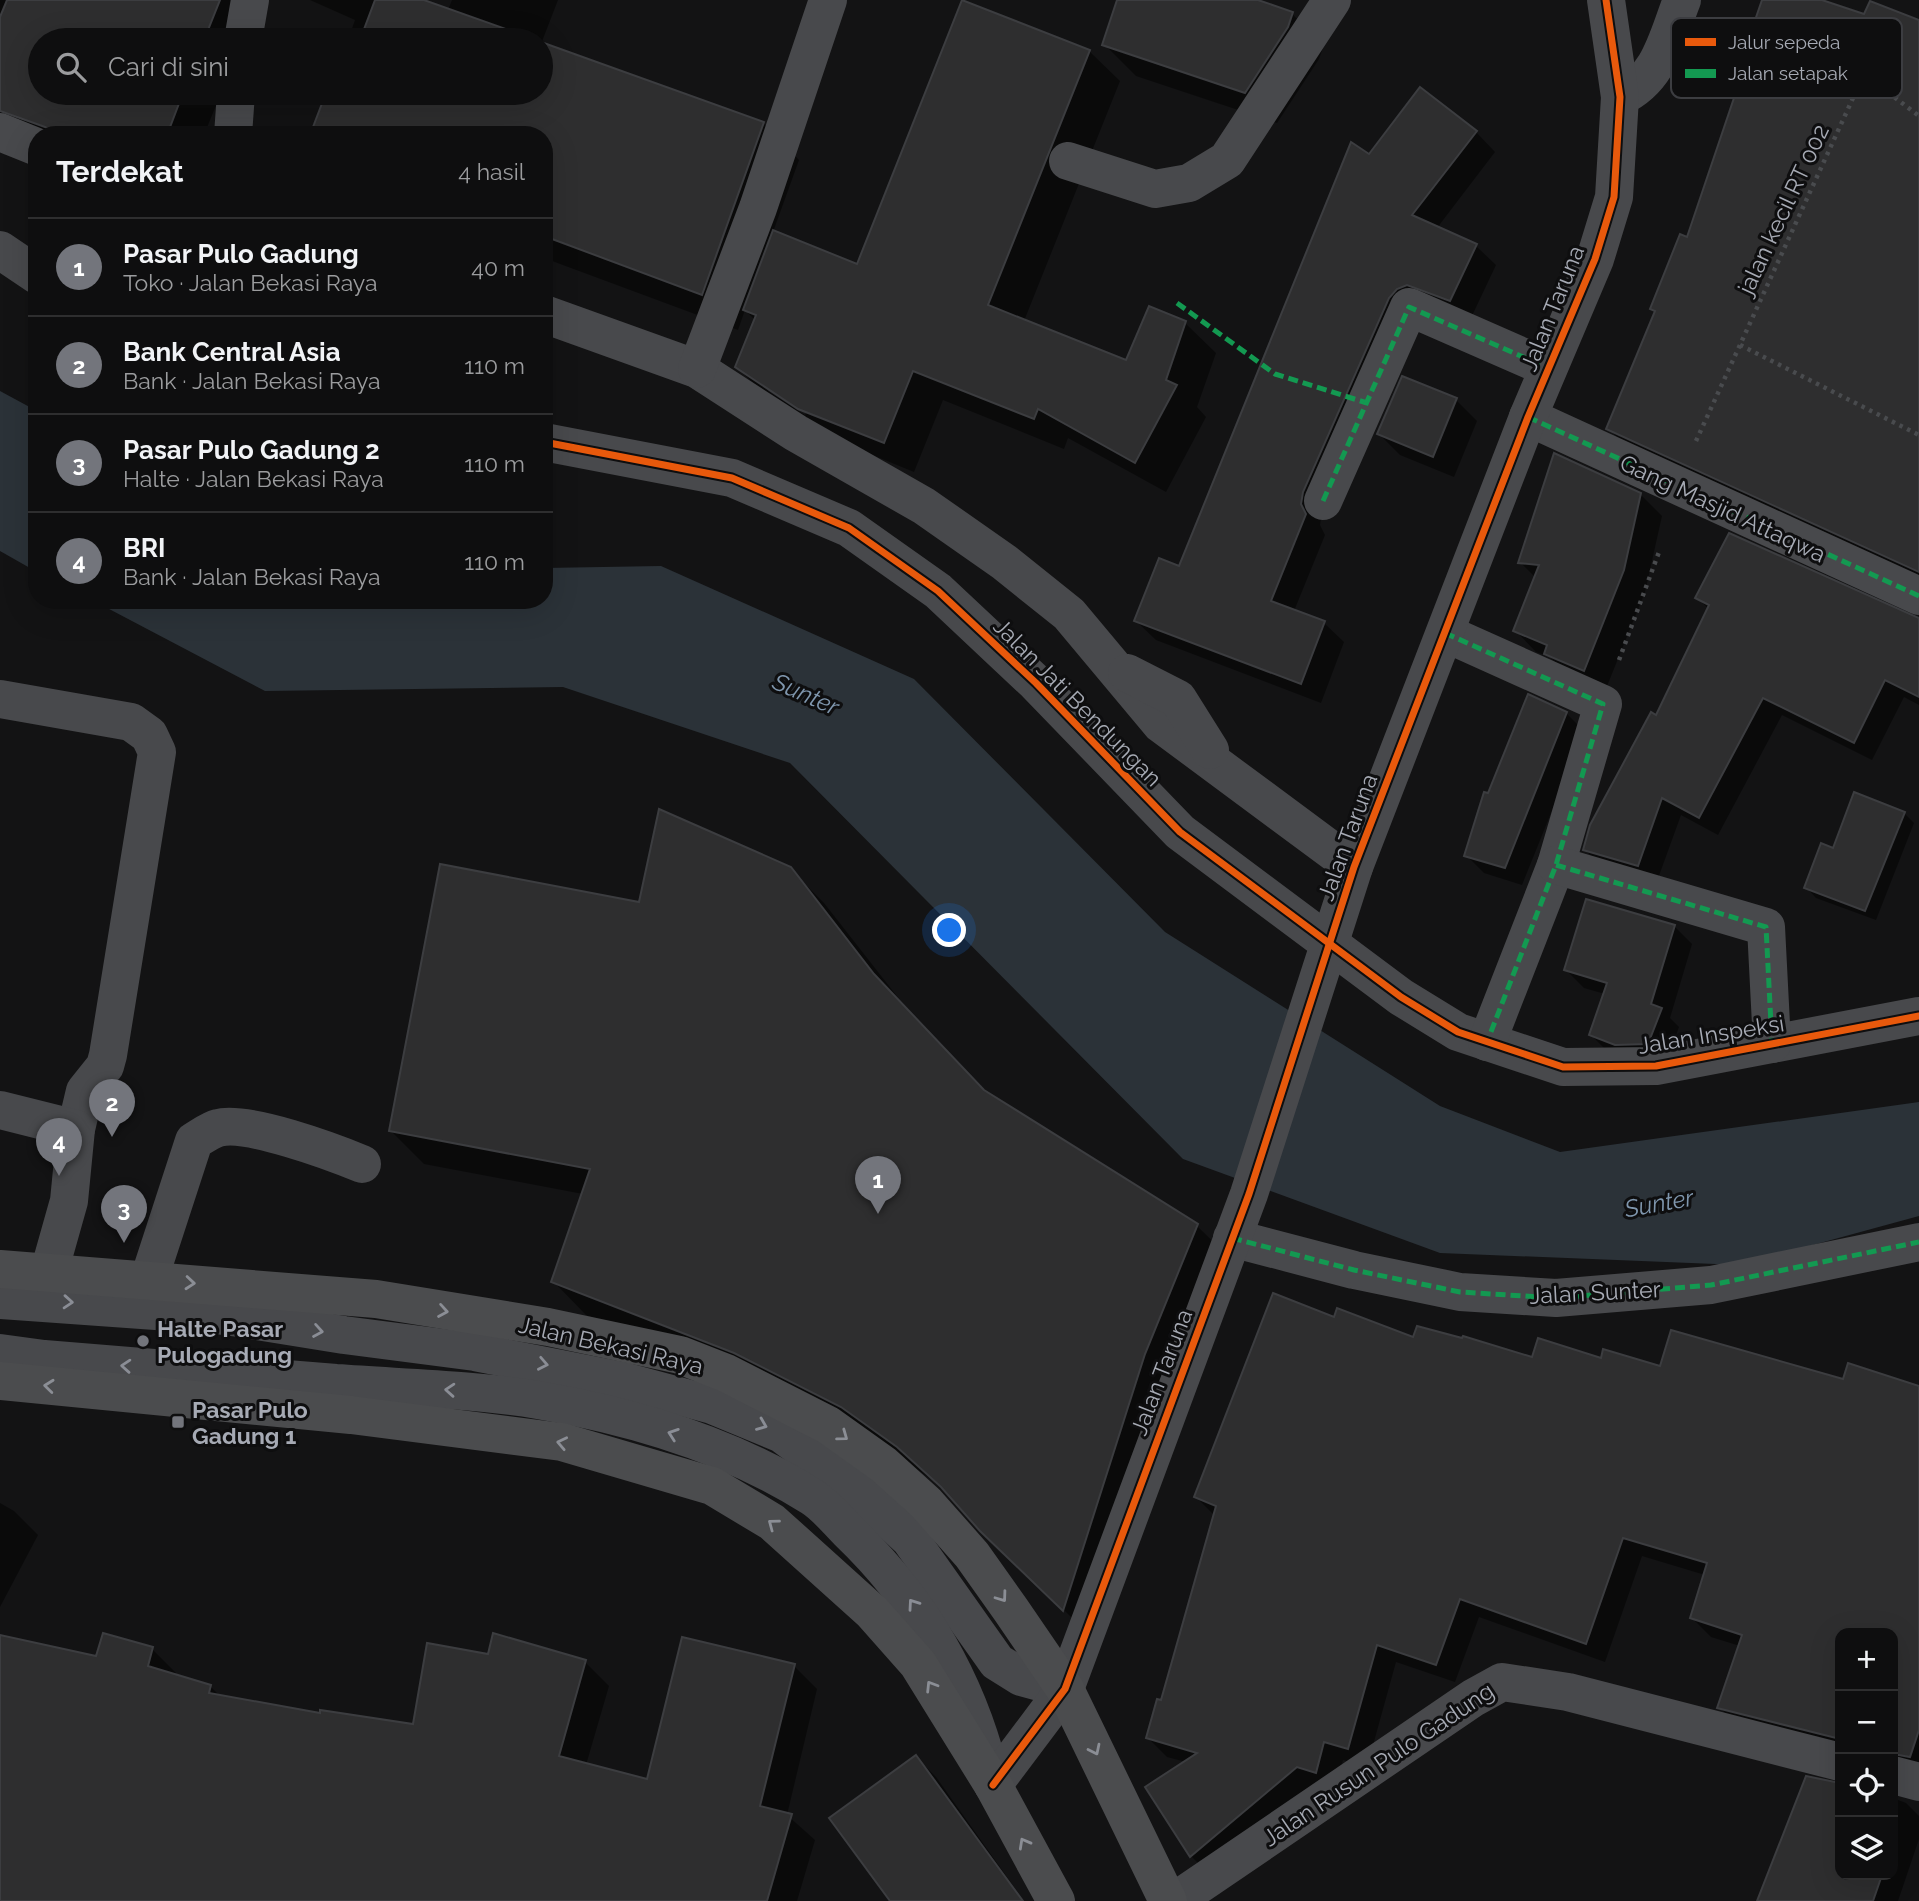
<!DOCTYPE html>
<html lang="id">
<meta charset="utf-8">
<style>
:root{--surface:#0e0e0f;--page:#1c1c1d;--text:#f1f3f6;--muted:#9b9c9e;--line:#2e2e2f;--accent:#73757c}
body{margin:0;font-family:Raleway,sans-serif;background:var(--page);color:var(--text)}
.controls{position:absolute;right:21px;bottom:21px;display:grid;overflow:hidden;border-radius:14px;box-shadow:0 7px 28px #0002}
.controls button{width:63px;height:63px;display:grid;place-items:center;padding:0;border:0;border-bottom:2px solid var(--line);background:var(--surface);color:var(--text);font:35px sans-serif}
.you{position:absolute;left:950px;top:931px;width:24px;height:24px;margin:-18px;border:5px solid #fff;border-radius:50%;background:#1a73e8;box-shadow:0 0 0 10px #1a73e833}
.badge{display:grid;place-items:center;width:46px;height:46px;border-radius:50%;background:var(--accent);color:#fff;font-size:23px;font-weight:700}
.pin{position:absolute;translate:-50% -58px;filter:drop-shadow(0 2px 4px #0008)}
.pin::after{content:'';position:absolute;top:37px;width:24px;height:21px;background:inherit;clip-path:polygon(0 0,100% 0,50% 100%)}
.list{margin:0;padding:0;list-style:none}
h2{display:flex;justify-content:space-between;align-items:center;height:91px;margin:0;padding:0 28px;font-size:30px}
h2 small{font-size:23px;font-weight:400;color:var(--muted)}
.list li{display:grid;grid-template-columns:46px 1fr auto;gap:21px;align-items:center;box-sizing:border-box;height:98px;padding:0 28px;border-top:2px solid var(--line)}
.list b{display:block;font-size:26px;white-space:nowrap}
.list p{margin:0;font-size:23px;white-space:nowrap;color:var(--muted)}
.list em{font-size:23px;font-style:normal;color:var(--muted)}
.icon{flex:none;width:38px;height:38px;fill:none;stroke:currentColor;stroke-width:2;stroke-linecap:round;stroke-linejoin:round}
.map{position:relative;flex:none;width:1919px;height:1901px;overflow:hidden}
.search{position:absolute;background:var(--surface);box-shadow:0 7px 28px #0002;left:28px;top:28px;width:525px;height:77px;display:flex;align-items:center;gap:18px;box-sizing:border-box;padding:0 24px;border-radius:38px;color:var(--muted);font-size:26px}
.panel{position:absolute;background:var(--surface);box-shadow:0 7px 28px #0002;left:28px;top:126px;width:525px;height:483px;border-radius:28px}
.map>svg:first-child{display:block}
.water{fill:#2b3238}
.shadow{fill:#0007;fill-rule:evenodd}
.building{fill:#2e2e2f;stroke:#3c3d40;stroke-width:2}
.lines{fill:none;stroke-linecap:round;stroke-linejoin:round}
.path{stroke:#494b4e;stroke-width:4.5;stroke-dasharray:3.5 5;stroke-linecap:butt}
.minor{stroke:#48494c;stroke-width:38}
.major{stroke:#4b4c4e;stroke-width:38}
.quiet{stroke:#139951;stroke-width:5;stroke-dasharray:10 5;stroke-linecap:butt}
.cycleway-casing{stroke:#0e0e0f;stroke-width:11}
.cycleway{stroke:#e8590c;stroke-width:7}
.oneway{stroke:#8b8e95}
.oneway2{stroke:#8a8d95}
.poi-dot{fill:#73757c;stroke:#0e0e0f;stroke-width:2.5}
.labels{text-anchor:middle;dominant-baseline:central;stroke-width:6;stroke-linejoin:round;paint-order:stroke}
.street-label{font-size:23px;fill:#a6aab4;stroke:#0e0e0f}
.poi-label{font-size:23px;font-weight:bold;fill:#a6aab4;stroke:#0e0e0f;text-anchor:start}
.water-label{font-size:24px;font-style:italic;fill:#7f96ad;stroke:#0e0e0f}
.key{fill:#0e0e0f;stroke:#3c3d41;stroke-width:2}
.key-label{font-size:19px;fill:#a6aab4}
</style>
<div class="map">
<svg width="1919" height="1901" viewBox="0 0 1919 1901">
<rect width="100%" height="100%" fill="#131314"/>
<g class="water">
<polygon points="0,391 37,411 37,572 0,551"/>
<polygon points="661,566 914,679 1165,932 1440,1106 1560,1152 1919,1102 1919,1216 1740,1265 1440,1253 1183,1159 790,763 563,687 265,691 92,600 544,600 544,568"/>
</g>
<g class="shadow">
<polygon points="0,0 257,0 241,40 40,40 40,93 221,93 206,130 214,135 37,135 0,131"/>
<path d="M310,0h109l29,10 4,-10h106l-17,44 222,79 36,37 -26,72 85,34 231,-215 31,30 -96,240 103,41 58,-39 31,30 -19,54 9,10 -40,75 -98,-54 -4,11 -121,-49 -29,72 -83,-34 -64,-41 -30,-30 18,-47 -10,-10 -7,20 -194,-72v-123h-232l16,-42h213v-53h-193l7,-20zM768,387l39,25 -2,3 -37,-24z"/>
<polygon points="1119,0 1252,0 1292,14 1324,45 1319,59 1277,123 1136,76 1104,44"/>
<polygon points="1764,0 1817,0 1866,17 1919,22 1919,581 1626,446 1608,428 1688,239 1738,91 1734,87"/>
<polygon points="1476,132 1495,152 1437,228 1476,246 1496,265 1470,320 1428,304 1322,512 1320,525 1325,535 1294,611 1324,623 1344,642 1321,703 1156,640 1136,621 1180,568 1370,156"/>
<polygon points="1456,400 1477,421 1454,477 1400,455 1379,434"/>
<polygon points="1640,494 1662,516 1645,592 1605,691 1567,674 1550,657 1536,652 1515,630 1536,578 1520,562"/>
<polygon points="1697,598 1919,619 1919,705 1904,697 1872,760 1782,715 1718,835 1681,815 1656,884 1604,868 1585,850 1657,717 1709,609"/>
<polygon points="1566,713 1584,731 1522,885 1484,873 1466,855 1489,795"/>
<polygon points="1904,813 1914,823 1876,920 1816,898 1806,887 1834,850"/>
<polygon points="790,869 824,903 907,1009 987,1094 1197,1226 1231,1259 1096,1642 957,1503 932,1480 876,1440 769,1385 586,1315 553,1281 583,1194 424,1164 391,1131 641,904"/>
<polygon points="1674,926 1692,944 1670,1018 1679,1027 1666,1062 1609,1053 1591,1035 1605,994 1584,988 1566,970"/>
<polygon points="1335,1320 1414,1339 1533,1359 1602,1360 1661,1368 1919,1388 1919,1772 1893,1785 1893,1633 1840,1633 1840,1753 1738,1726 1719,1707 1740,1646 1711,1637 1692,1618 1705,1575 1642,1556 1605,1662 1479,1617 1455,1682 1396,1662 1367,1767 1343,1760 1335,1791 1210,1875 1191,1856 1147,1787 1186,1762 1167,1757 1148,1738 1162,1702 1215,1516 1196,1497"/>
<polygon points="0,1503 14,1511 38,1535 0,1607"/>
<polygon points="0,1636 97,1658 152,1649 176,1673 175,1676 210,1686 221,1697 321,1715 414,1726 489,1656 585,1662 609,1686 586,1765 649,1781 794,1666 817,1689 787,1815 815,1840 797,1901 0,1901"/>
<polygon points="916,1757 936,1777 1024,1901 892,1901"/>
<polygon points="1808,1778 1840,1784 1840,1875 1893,1875 1893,1798 1906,1803 1919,1816 1919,1839 1898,1901 1762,1901"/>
</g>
<g class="building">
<polygon points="7,0 220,0 204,40 40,40 40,93 183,93 167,135 58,135 45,127 0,111 0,17"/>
<polygon points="375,0 424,0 537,40 360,40"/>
<polygon points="962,0 1090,50 988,305 1126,360 1149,306 1186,321 1166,380 1177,385 1135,463 1038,409 1034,419 913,371 884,443 798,409 735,367 756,315 743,310 773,230 857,264"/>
<polygon points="1117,0 1258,0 1293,12 1288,27 1245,93 1102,45"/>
<polygon points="1762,0 1822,0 1864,14 1870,1 1919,20 1919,572 1606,429 1655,311 1650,309 1680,234 1687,237 1737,89 1732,87"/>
<polygon points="541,42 764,122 702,295 544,236 544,135 310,135 326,93 541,93"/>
<polygon points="1420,87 1477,131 1412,215 1477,244 1450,301 1407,285 1397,289 1389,298 1303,492 1301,504 1306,514 1271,601 1325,621 1301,684 1134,621 1159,558 1179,566 1351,142 1369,154"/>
<polygon points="1402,376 1457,398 1433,457 1377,434"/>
<polygon points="1554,453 1641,493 1624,570 1584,671 1544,654 1547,645 1513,631 1539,565 1518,563"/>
<polygon points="1729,533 1919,618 1919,697 1885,680 1854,743 1763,698 1699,818 1662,798 1638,866 1583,850 1590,825 1651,712 1656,715 1709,605 1695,598"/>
<polygon points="1528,694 1567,712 1505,868 1464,856 1484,792 1488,793"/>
<polygon points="1854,792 1905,812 1865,911 1804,888 1821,843 1833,848"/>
<polygon points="659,809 791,867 874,974 984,1090 1198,1224 1145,1354 1063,1611 980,1531 941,1487 897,1447 841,1407 734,1353 551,1282 590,1169 389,1131 440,864 639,902"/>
<polygon points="1586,899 1675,925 1651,1004 1662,1008 1648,1044 1615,1045 1589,1035 1607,983 1564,970"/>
<polygon points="1273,1293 1334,1317 1337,1308 1413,1337 1417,1326 1462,1338 1463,1336 1532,1357 1538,1338 1601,1358 1603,1349 1660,1366 1671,1330 1843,1379 1848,1363 1919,1386 1919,1730 1910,1757 1893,1754 1893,1633 1840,1633 1840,1739 1717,1708 1742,1635 1690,1618 1707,1563 1623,1538 1586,1644 1460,1599 1436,1665 1377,1645 1348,1749 1324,1742 1316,1773 1297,1767 1190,1857 1145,1787 1197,1753 1146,1738 1157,1699 1161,1700 1216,1506 1194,1497"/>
<polygon points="103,1633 153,1647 148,1666 211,1685 209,1693 320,1713 320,1710 413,1724 427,1643 488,1654 493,1633 586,1660 559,1756 647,1779 682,1637 795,1664 760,1806 792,1814 767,1901 0,1901 0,1635 96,1656"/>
<polygon points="916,1755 987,1852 1023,1901 890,1901 829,1818"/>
<polygon points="1806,1776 1840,1783 1840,1875 1882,1875 1873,1901 1757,1901"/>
</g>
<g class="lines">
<g class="path">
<polyline points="1740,345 1919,435"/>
<polyline points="1696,441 1864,74 1919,116"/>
<polyline points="1619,660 1659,552"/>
</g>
<g class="minor">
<polyline points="243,40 250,0"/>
<path d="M1620,97c40,-18 47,-59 62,-97"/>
<polyline points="0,132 37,147"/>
<polyline points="233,135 236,93"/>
<polyline points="1068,161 1155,189 1189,183 1227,160 1332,0"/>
<polyline points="0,250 37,275"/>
<polyline points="544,314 697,369 796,433 924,506 1004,562 1069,614 1161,724 1354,867"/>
<polyline points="697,369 758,208 828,0"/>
<polyline points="1528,417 1919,596"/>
<polyline points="544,442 732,478 849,528 938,591 1036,683 1180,832 1401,997 1458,1032 1563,1067 1656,1066 1919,1016"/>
<polyline points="1323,501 1409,307 1548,368"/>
<polyline points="1445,633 1603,704 1556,865 1487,1042"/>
<polyline points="1127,673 1178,699 1210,750"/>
<polyline points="0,699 131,722 149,735 157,752 108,1055 105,1066 85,1091 76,1129 69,1201 49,1272"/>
<polyline points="1556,865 1766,927 1772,1044"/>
<polyline points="0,1110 76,1129"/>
<polyline points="1232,1238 1354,1270 1460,1292 1556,1298 1711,1285 1919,1242"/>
<path d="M149,1279l45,-138c7,-4 16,-11 24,-13 29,-8 115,24 144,36"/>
<polyline points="0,1300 226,1316 344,1335 475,1352 627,1382 712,1405 782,1434 858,1491 910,1539 997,1662 1021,1677 1065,1689"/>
<path d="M0,1353l44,6c98,8 195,16 292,24 67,5 135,6 202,17 94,16 192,45 274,97 13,8 25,23 36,34 70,67 117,145 141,239"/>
<polyline points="1893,1775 1919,1782"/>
<polyline points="993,1785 1065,1689 1249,1194 1354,867 1528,417 1595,259 1614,197 1620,97 1606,0"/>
<polyline points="1175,1901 1473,1698 1502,1682 1568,1692 1840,1762"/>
</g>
<g class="major">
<polyline points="0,1269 376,1299 548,1327 680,1355 726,1373 828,1425 884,1465 926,1503 972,1555 1011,1610 1065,1689 1168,1901"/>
<polyline points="0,1381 351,1415 562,1442 712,1486 772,1522 872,1612 918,1664 993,1785 1056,1901"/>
</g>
<g class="quiet">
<polyline points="1177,303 1275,374 1367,403"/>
<polyline points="1528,417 1919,596"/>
<polyline points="1323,501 1409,307 1548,368"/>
<polyline points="1445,633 1603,704 1556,865 1487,1042"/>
<polyline points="1556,865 1766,927 1772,1044"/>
<polyline points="1232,1238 1354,1270 1460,1292 1556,1298 1711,1285 1919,1242"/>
</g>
<defs>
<g id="cycleway">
<polyline points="544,442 732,478 849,528 938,591 1036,683 1180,832 1401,997 1458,1032 1563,1067 1656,1066 1919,1016"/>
<polyline points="993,1785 1065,1689 1249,1194 1354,867 1528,417 1595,259 1614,197 1620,97 1606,0"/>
</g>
</defs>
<use href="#cycleway" class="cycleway-casing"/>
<use href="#cycleway" class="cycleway"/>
</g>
<defs><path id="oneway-chevron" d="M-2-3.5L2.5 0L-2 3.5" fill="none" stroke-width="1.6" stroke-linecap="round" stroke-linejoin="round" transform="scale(1.75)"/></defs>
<g class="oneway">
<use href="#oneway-chevron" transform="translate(190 1283) rotate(5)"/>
<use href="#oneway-chevron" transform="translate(443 1311) rotate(10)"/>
<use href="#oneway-chevron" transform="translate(49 1386) rotate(-174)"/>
<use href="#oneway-chevron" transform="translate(843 1436) rotate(36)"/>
<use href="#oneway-chevron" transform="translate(562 1443) rotate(-168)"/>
<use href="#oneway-chevron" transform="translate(773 1524) rotate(-143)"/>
<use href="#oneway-chevron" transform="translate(1002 1597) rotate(54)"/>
<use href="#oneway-chevron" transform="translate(931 1686) rotate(-122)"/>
<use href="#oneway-chevron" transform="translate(1095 1750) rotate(64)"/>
<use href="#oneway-chevron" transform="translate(1024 1843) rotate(-119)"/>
</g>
<g class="oneway2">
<use href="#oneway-chevron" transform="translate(68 1302) rotate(4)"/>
<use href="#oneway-chevron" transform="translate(318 1331) rotate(10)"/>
<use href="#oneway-chevron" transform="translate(543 1364) rotate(11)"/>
<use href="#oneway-chevron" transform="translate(126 1366) rotate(-176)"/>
<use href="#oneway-chevron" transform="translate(450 1390) rotate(-176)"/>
<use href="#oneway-chevron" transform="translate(762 1425) rotate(22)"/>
<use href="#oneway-chevron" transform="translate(673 1434) rotate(-161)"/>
<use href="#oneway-chevron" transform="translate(913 1604) rotate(-125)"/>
</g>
<g class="poi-dot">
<circle cx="143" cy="1341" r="7"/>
<rect x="171" y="1415" width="14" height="14" rx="3.5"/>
</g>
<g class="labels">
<g class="street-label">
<text transform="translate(1783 209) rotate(-65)">jalan kecil RT 002</text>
<text transform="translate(1552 308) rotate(-68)">Jalan Taruna</text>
<text transform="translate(1723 508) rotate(25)">Gang Masjid Attaqwa</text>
<text transform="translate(1078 702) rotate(45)">Jalan Jati Bendungan</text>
<text transform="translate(1347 837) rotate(-70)">Jalan Taruna</text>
<text transform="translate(1711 1034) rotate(-9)">Jalan Inspeksi</text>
<text transform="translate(1595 1292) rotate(-3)">Jalan Sunter</text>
<text transform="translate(611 1345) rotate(13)">Jalan Bekasi Raya</text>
<text transform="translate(1161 1372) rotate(-69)">Jalan Taruna</text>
<text transform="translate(1378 1764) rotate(-34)">Jalan Rusun Pulo Gadung</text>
</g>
<g class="poi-label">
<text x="157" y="1328">Halte Pasar<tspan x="157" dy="26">Pulogadung</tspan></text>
<text x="192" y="1409">Pasar Pulo<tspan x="192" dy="26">Gadung 1</tspan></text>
</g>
<g class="water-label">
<text transform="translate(806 694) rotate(24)">Sunter</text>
<text transform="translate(1659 1203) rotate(-10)">Sunter</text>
</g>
</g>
<rect x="1671" y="18" width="231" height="80" rx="10" class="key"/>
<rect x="1685" y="38" width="31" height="8" fill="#e8590c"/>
<rect x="1685" y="69" width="31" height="9" fill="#139951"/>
<g class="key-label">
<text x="1728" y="49">Jalur sepeda</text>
<text x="1728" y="80">Jalan setapak</text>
</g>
</svg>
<div class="controls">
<button>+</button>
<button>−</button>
<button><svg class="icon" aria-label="locate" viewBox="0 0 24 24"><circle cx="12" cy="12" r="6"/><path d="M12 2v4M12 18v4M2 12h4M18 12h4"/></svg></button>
<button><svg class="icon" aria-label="layers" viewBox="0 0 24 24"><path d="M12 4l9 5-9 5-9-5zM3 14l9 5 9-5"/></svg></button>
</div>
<div class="you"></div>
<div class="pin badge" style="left:878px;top:1214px">1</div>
<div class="pin badge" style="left:112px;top:1137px">2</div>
<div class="pin badge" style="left:124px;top:1243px">3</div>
<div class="pin badge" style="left:59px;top:1176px">4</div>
<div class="search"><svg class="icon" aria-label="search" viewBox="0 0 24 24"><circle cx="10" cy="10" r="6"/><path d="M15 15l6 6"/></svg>Cari di sini</div>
<section class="panel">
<h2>Terdekat<small>4 hasil</small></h2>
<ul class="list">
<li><span class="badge">1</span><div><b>Pasar Pulo Gadung</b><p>Toko · Jalan Bekasi Raya</p></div><em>40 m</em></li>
<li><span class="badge">2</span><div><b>Bank Central Asia</b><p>Bank · Jalan Bekasi Raya</p></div><em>110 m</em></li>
<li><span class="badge">3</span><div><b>Pasar Pulo Gadung 2</b><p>Halte · Jalan Bekasi Raya</p></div><em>110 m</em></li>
<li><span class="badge">4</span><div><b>BRI</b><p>Bank · Jalan Bekasi Raya</p></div><em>110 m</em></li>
</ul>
</section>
</div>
